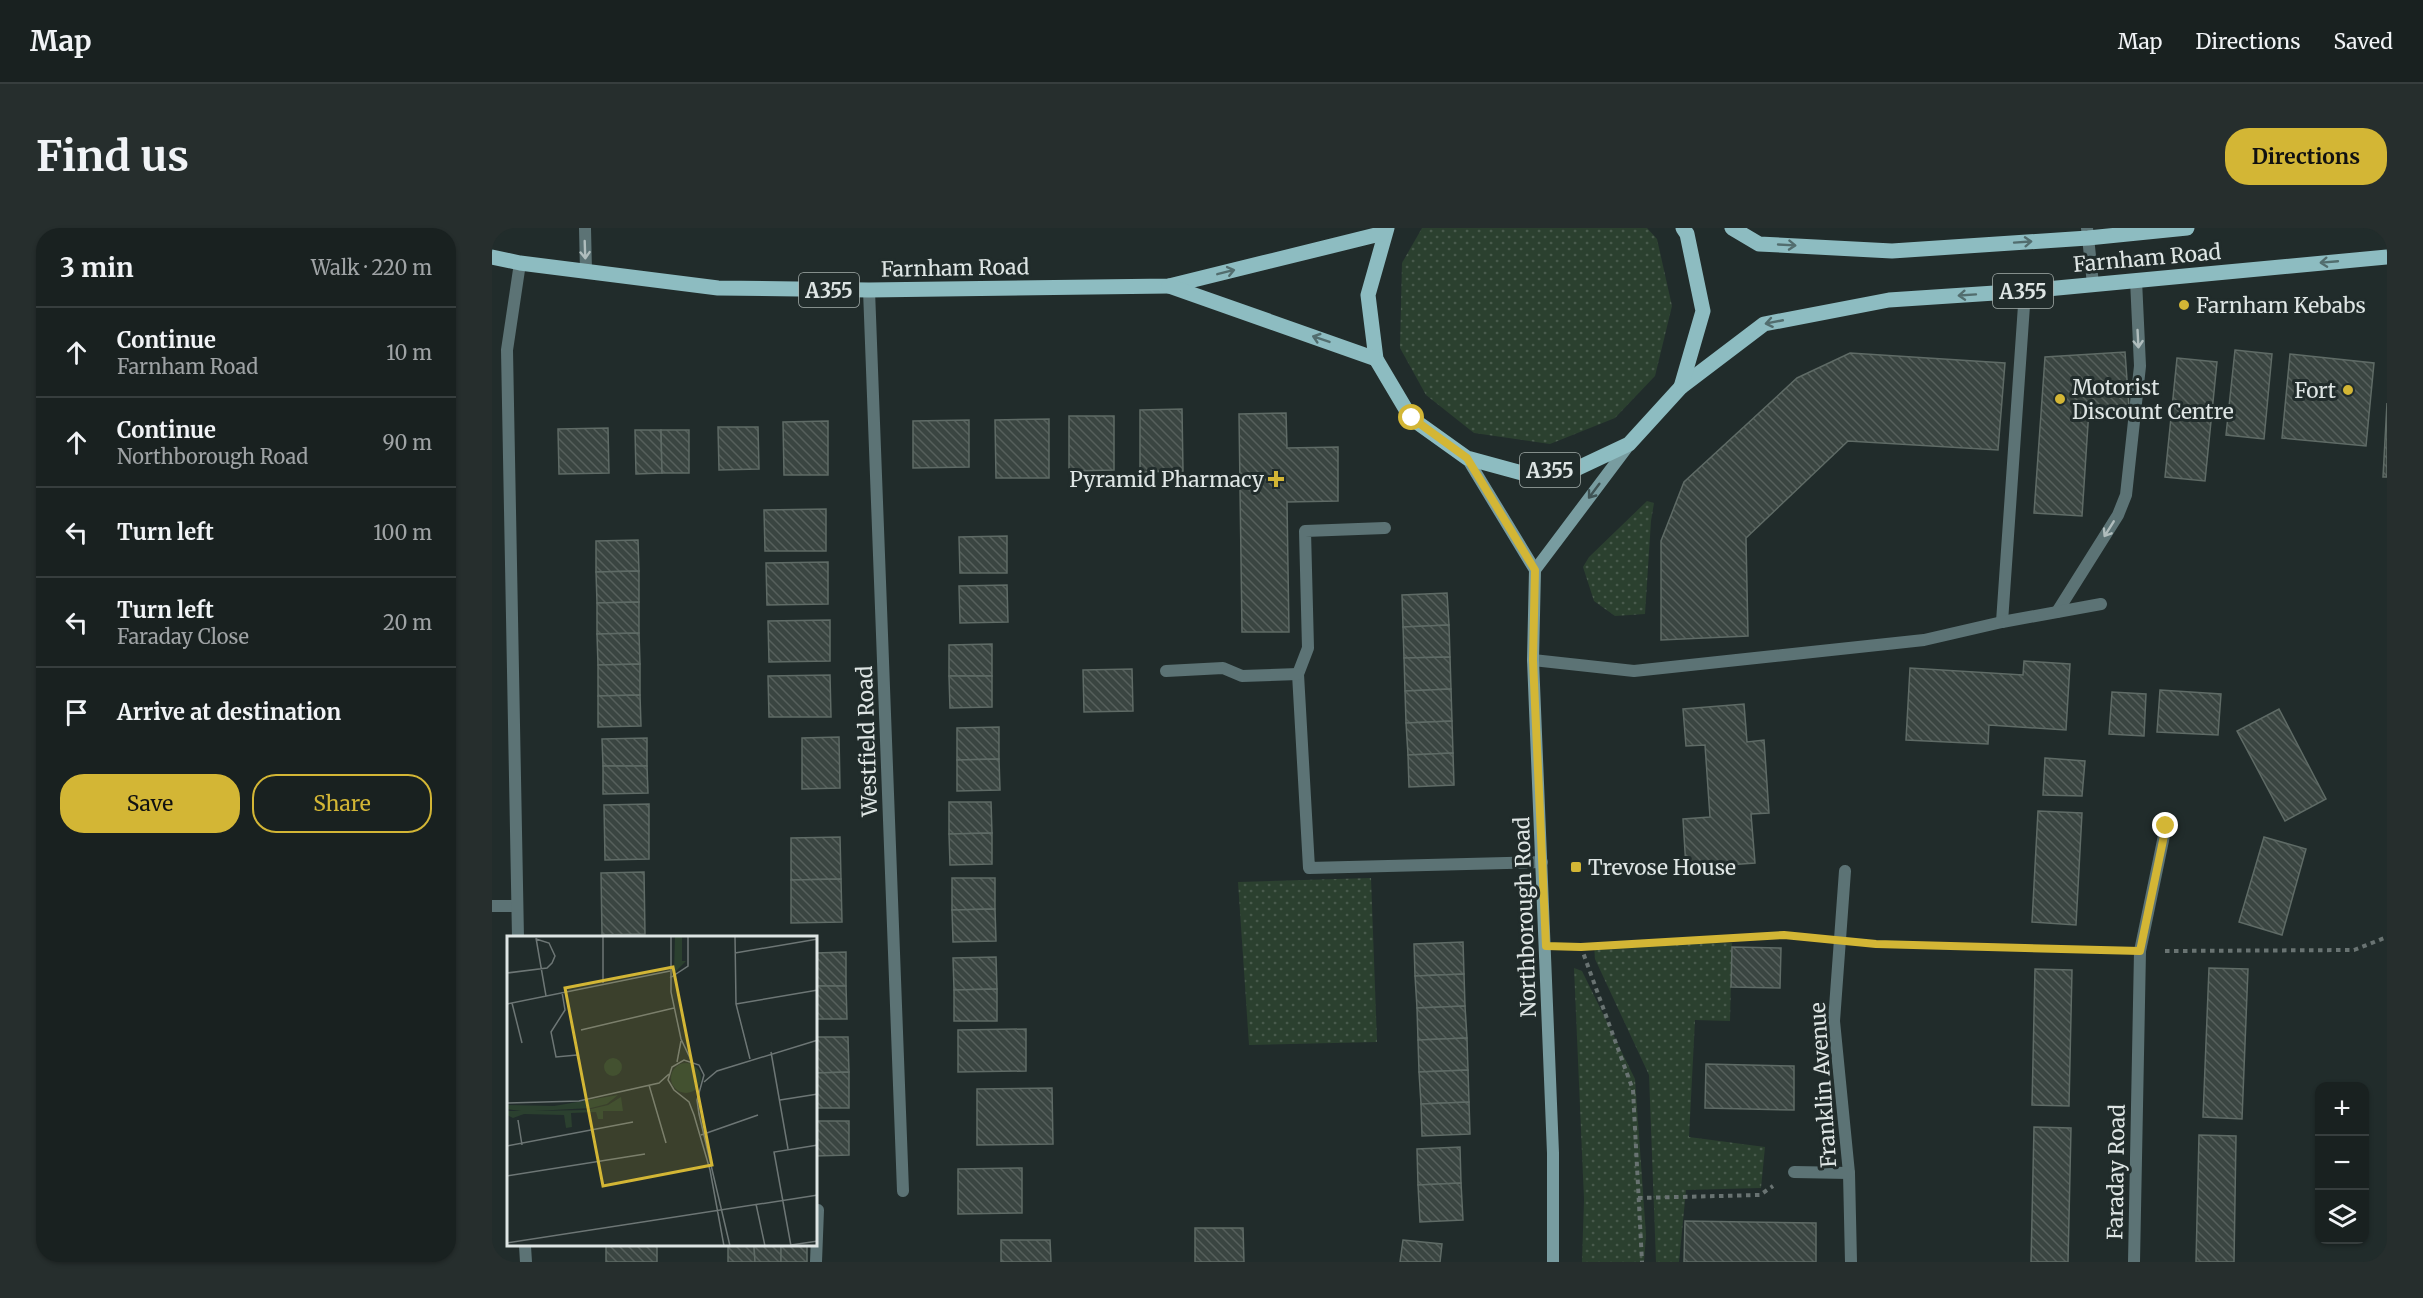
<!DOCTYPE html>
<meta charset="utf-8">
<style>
:root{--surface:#192120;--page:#262e2d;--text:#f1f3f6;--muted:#9fa3a5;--line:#373e3e;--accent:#d3b635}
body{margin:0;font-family:Merriweather,serif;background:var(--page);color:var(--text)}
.controls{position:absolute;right:18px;bottom:18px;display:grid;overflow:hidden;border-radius:12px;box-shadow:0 2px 4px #0004}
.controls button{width:54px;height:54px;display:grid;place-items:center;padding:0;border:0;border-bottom:2px solid var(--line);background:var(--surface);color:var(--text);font:30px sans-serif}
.stop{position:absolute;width:18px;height:18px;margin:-14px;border:4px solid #d3b635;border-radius:50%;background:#fff}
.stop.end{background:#d3b635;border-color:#fff;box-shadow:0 2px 6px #0008}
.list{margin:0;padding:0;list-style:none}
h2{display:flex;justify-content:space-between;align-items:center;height:78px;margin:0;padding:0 24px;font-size:26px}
h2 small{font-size:20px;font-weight:400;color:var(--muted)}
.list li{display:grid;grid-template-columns:39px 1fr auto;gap:18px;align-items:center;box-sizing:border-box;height:90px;padding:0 24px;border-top:2px solid var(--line)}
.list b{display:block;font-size:22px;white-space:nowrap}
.list p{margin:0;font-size:20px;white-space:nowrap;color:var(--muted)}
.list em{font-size:20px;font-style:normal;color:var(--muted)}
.actions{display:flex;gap:12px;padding:18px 24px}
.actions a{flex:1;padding:14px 0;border:2px solid var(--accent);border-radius:24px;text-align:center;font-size:21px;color:var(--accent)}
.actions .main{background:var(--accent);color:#111}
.icon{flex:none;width:33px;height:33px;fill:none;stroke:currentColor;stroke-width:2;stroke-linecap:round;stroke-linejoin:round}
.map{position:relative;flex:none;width:1895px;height:1034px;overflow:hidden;border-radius:24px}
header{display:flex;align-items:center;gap:36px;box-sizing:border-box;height:84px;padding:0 30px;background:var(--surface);border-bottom:2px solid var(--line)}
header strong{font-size:28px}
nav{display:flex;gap:33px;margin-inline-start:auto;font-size:21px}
.intro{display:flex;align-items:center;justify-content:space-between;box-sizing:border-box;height:144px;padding:0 36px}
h1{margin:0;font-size:42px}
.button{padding:15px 27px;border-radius:24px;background:var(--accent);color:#111;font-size:21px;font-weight:700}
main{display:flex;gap:36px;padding:0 36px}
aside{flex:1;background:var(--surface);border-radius:24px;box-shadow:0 2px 4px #0004}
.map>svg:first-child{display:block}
.green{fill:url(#green-dots)}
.building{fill:url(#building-back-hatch);stroke:#5f6b66;stroke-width:1.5}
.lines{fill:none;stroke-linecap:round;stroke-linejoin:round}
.path{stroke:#697372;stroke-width:4;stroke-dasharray:4.5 4.5;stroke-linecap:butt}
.lane{stroke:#5c7375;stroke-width:12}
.street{stroke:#5c7375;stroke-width:12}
.secondary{stroke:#789ca0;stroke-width:12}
.primary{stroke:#8dbcc1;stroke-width:15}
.oneway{stroke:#526d6e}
.oneway2{stroke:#b0bdbd}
.oneway3{stroke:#3f5354}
.route{stroke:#d3b635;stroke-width:8}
.poi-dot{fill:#d3b635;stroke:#212c2b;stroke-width:2}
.labels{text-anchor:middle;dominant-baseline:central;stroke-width:6;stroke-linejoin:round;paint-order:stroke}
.shield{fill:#212c2b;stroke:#a5aeac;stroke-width:1.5}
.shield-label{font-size:20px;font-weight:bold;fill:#dee5e4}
.street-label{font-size:21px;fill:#dee5e4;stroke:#212c2b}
.poi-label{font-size:21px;fill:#dee5e4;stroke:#212c2b;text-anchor:start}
.inset-road{fill:none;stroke:#6d7675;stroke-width:1.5}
.view{fill:#d3b635;fill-opacity:0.15;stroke:#d3b635;stroke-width:3}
.inset-edge{fill:none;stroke:#dee5e4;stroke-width:3}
</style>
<header>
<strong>Map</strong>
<nav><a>Map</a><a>Directions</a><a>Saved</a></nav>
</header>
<div class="intro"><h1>Find us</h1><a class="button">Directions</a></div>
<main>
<aside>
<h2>3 min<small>Walk · 220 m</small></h2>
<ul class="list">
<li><svg class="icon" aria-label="ahead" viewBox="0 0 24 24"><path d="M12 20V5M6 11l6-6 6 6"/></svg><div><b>Continue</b><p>Farnham Road</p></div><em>10 m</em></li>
<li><svg class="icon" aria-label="ahead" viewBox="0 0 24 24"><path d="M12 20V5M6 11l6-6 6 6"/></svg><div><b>Continue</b><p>Northborough Road</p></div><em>90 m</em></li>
<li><svg class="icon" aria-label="left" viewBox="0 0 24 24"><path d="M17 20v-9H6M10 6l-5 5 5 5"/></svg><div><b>Turn left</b></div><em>100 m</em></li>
<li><svg class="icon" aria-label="left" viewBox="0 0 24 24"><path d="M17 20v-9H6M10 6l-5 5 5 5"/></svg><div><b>Turn left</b><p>Faraday Close</p></div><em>20 m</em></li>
<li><svg class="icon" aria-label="arrive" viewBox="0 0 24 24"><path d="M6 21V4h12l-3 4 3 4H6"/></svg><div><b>Arrive at destination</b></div></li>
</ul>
<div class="actions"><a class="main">Save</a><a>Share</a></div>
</aside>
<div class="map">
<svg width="1895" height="1034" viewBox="0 0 1895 1034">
<defs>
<pattern id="green-dots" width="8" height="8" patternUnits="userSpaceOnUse" patternTransform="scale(1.5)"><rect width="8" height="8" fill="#2b402f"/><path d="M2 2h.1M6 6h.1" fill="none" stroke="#495b4d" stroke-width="1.8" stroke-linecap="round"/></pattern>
<pattern id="building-back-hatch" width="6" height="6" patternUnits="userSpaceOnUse" patternTransform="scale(1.5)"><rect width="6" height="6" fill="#3a4541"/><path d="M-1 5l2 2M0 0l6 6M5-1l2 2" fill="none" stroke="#56605c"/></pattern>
</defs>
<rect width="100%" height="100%" fill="#212c2b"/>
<g class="green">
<polygon points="930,0 1155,0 1165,11 1180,78 1163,148 1123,190 1058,216 982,205 934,167 908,120 910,35"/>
<polygon points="1155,273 1162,275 1159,293 1153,386 1123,388 1102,373 1091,339 1097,329"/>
<polygon points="879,650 885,814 757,817 746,654"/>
<polygon points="1240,715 1238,793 1203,792 1197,909 1273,919 1269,960 1194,962 1187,1034 1164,1034 1157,847 1103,731 1102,716"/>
<polygon points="1082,740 1090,743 1143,851 1154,1007 1152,1034 1090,1034 1092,971"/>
</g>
<g class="building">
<polygon points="1743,122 1780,126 1772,211 1734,207"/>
<polygon points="1633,124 1637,179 1597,181 1590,288 1542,285 1553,129"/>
<polygon points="1358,125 1513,135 1506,222 1356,213 1254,310 1256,408 1169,412 1169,313 1192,254 1305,150"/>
<polygon points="1798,126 1882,135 1874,218 1790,210"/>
<polygon points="1685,130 1725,134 1713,253 1673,249"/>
<polygon points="1895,175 1895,249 1891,249"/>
<polygon points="690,181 691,243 648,244 648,182"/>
<polygon points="794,185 795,220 846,219 846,273 795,274 797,404 750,404 747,186"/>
<polygon points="577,188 622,188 622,242 577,243"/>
<polygon points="557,191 557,250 504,250 503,192"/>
<polygon points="477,192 477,239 421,240 421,193"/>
<polygon points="336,193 336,247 292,247 291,194"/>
<polygon points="226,199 266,199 267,241 227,242"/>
<polygon points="116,200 117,245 67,246 66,201"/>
<polygon points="143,202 169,202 170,245 144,246"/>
<polygon points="169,202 197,202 197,245 170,245"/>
<polygon points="334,281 334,323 273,323 272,282"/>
<polygon points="515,308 515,345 468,345 467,309"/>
<polygon points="146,312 147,343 104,344 104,313"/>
<polygon points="336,334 336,376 275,377 274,335"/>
<polygon points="147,343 147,374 105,375 104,344"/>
<polygon points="515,357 516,394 468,395 467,358"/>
<polygon points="955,365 957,397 911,399 910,367"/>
<polygon points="147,374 147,405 105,406 105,375"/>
<polygon points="338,392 338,433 277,434 276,393"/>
<polygon points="957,397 958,429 912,430 911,399"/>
<polygon points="147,405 148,436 106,437 105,406"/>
<polygon points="500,416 500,448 457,448 457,417"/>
<polygon points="958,429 959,461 913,463 912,430"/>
<polygon points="1532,433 1578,436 1574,502 1497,497 1496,516 1414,512 1418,440 1531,447"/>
<polygon points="148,436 148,467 106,468 106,437"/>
<polygon points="640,441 641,483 592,484 591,442"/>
<polygon points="338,447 339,489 277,489 276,448"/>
<polygon points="457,448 500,448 500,479 458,480"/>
<polygon points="959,461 960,493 914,495 913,463"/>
<polygon points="1668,462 1729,466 1726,507 1665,504"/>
<polygon points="1620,464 1654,466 1652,508 1617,506"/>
<polygon points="148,467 149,498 106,499 106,468"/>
<polygon points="1252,476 1255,514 1272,512 1277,585 1259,586 1263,635 1194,640 1191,591 1218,589 1213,517 1194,518 1191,481"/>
<polygon points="1787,481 1834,571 1793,593 1745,503"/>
<polygon points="960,493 961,525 916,527 914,495"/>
<polygon points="507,499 507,531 465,532 465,500"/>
<polygon points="347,509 348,560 310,561 310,510"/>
<polygon points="155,510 155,538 111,538 110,511"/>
<polygon points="961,525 962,557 917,559 916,527"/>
<polygon points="1553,530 1593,533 1590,568 1551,567"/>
<polygon points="507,531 508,562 465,563 465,532"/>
<polygon points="111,538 155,538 156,565 111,566"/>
<polygon points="457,574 499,574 500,605 457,606"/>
<polygon points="157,576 157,631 113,632 112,577"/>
<polygon points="1546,583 1590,585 1584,697 1540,694"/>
<polygon points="500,605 500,636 458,637 457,606"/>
<polygon points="348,609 349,651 299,652 299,610"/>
<polygon points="1772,609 1814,621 1790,707 1747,694"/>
<polygon points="152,644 153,706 110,707 109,645"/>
<polygon points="460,650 503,650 503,681 460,682"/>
<polygon points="349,651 350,694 299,695 299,652"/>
<polygon points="503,681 504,713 461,714 460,682"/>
<polygon points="971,714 972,746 923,748 922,716"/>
<polygon points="1240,719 1289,720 1288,760 1239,759"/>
<polygon points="354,724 354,758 324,758 324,725"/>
<polygon points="504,729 505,761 462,762 461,730"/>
<polygon points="1717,740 1756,741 1750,891 1711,889"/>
<polygon points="1543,741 1580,742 1577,878 1540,877"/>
<polygon points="972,746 973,778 925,780 923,748"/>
<polygon points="324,758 354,758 355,791 324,791"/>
<polygon points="505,761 505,793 462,793 462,762"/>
<polygon points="973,778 975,810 926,812 925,780"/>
<polygon points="534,801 534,843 466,844 466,802"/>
<polygon points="324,809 356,809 357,844 324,845"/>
<polygon points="975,810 976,842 927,844 926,812"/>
<polygon points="1214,836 1302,838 1302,882 1213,880"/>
<polygon points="976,842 977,874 929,876 927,844"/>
<polygon points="357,844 357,880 324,880 324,845"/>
<polygon points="560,860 561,916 485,917 485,861"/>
<polygon points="977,874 978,906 930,908 929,876"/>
<polygon points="324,893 357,893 357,927 324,928"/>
<polygon points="1542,899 1579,900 1576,1034 1539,1034"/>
<polygon points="1707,907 1744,908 1742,1034 1704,1034"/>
<polygon points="968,919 969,955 926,957 925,921"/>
<polygon points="530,940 530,985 466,986 466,941"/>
<polygon points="969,955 971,992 928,994 926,957"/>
<polygon points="1193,993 1324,995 1324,1034 1192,1034"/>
<polygon points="703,1000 751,1000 752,1034 703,1034"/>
<polygon points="509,1012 558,1012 559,1034 509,1034"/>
<polygon points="911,1012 950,1016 948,1034 908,1034"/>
<rect x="114" y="1018" width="51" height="16"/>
<polygon points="236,1018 262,1018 263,1034 236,1034"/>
<polygon points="262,1018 289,1018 289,1034 263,1034"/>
<rect x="289" y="1018" width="26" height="16"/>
</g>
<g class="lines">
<g class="path">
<polyline points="1373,715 1624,722"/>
<polyline points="1079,719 1089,719 1141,862 1150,1034"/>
<polyline points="1089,719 1291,707 1321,710"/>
<polyline points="1673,723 1862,722 1895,709"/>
<polyline points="1146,970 1268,967 1281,958"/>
</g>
<g class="lane">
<polyline points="893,300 813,303 816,420 806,446 817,640 1050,634"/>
<polyline points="1565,384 1626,287 1634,267 1648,138 1644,52"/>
<polyline points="1510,394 1533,63"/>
<polyline points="674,443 731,440 750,448 806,446"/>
<polyline points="324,1034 326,982"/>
</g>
<g class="street">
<polyline points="93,0 94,43"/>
<polyline points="1595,0 1601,56"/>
<polyline points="377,62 411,963"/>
<polyline points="1041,432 1142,443 1432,412 1510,394 1609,376"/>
<polyline points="1353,643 1342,793 1357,945 1359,1034"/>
<polyline points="0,678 25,678"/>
<polyline points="26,710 15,122 28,35"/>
<polyline points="1302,944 1357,945"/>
<polyline points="33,1018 34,1034"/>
<polyline points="1642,1034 1648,723 1674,598"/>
</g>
<g class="secondary">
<polyline points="975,230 1043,342 1041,432 1061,925 1061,1034"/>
<polyline points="1043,342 1137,217"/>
</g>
<g class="primary">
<polyline points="895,0 876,67 884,131 919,190 975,230 1030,245 1086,240 1137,216 1189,159 1272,96 1397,72 1533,63 1895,29"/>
<polyline points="1240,0 1267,16 1400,23 1596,10 1695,0"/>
<polyline points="0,29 28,35 226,60 377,62 677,58 892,5"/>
<polyline points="677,58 884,131"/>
<polyline points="1189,159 1211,83 1195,6 1191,0"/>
</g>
</g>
<defs><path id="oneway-shaft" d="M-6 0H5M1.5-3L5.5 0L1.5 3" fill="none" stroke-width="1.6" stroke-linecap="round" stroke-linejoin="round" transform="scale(1.5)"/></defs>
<g class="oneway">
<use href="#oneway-shaft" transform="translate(1531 14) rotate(-4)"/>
<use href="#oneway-shaft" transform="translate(1295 17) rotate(3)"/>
<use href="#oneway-shaft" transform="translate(1837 34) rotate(175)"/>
<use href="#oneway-shaft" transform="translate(734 44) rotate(-14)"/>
<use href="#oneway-shaft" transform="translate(1475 67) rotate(176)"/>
<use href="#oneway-shaft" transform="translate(1282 94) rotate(169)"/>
<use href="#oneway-shaft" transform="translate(829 111) rotate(-161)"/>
</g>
<g class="oneway2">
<use href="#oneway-shaft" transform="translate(93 22) rotate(88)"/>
<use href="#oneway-shaft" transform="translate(1646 111) rotate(87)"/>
<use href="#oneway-shaft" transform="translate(1617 301) rotate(122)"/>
</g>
<use class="oneway3" href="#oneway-shaft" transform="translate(1102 263) rotate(127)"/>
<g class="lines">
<polyline class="route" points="920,190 975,230 1043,342 1041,432 1054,718 1089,719 1292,707 1384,716 1648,723 1674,598"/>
</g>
<g class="poi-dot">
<circle cx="1692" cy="77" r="6"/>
<circle cx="1856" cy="162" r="6"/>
<circle cx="1568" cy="171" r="6"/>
<path d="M781 242h6v6h6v6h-6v6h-6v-6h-6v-6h6z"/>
<rect x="1078" y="633" width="12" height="12" rx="3"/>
</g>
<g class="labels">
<g class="shield">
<rect x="307" y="45" width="60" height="34" rx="4.5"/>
<rect x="1501" y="46" width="60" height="34" rx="4.5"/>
<rect x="1028" y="225" width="60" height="34" rx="4.5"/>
</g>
<g class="shield-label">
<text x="337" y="62">A355</text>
<text x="1531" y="63">A355</text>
<text x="1058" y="242">A355</text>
</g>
<g class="street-label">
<text transform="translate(1655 30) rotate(-5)">Farnham Road</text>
<text transform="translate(463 40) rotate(-1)">Farnham Road</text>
<text transform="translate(375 513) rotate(-92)">Westfield Road</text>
<text transform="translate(1033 689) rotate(-92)">Northborough Road</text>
<text transform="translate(1331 857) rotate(-94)">Franklin Avenue</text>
<text transform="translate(1624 944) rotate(-89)">Faraday Road</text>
</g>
<g class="poi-label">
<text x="1704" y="77">Farnham Kebabs</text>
<text x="1580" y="159">Motorist<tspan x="1580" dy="24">Discount Centre</tspan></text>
<text x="1844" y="162" text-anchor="end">Fort</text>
<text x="772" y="251" text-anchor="end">Pyramid Pharmacy</text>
<text x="1096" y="639">Trevose House</text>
</g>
</g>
<g transform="translate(15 708)">
<rect width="310" height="310" fill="#212c2b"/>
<path d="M168,0h7v25h4l-12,12zM97 131a9 9 0 1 1 18 0a9 9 0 1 1-18 0ZM164 142a15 15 0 1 1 30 0a15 15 0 1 1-30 0ZM111,159l-11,9 -16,4 -57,3 53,-1 21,-5 13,-8 2,14h-20v8h-5l-2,-7 -25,1 1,14 -6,1 -2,-13 -40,-1 -11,4 -6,-3v-4h14l-14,-2v-4l47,1z" fill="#2b402f"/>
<path class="inset-road" d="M164,0v56l10,47 10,21M228,0l1,68 14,55M29,2l10,58M228,17l83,-14M0,37l40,-5 5,-5 3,-7 -6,-13 -13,-4M163,42l18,-12v-30M96,47v-47M55,56l3,18 -14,22 5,25 21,-2M5,67l10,40M0,68l163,-33M229,68l82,-14M74,94l93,-22M264,116l17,97M170,126l4,-21M197,146l13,-11 101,-31M142,149l17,58M273,164l38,-6M0,167l72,-2 80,-18 10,-9M11,184l4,25M194,199l57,-20M0,210l126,-24M0,240l138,-22M249,268l9,42M0,307l311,-48M284,309l27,-4M217,310l-14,-76 -16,-55 -5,-13 -15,-12 -6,-10 4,-13 12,-7 15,5 5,10 -7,25 2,14 31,132M284,310l-17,-94 44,-7"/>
<path class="view" d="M166,31l39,198 -109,21 -38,-198z"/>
<rect width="310" height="310" class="inset-edge"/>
</g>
</svg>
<div class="controls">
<button>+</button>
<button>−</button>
<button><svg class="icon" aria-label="layers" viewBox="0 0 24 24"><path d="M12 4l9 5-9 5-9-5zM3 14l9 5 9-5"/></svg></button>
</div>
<div class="stop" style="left:920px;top:190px"></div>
<div class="stop end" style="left:1674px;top:598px"></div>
</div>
</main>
